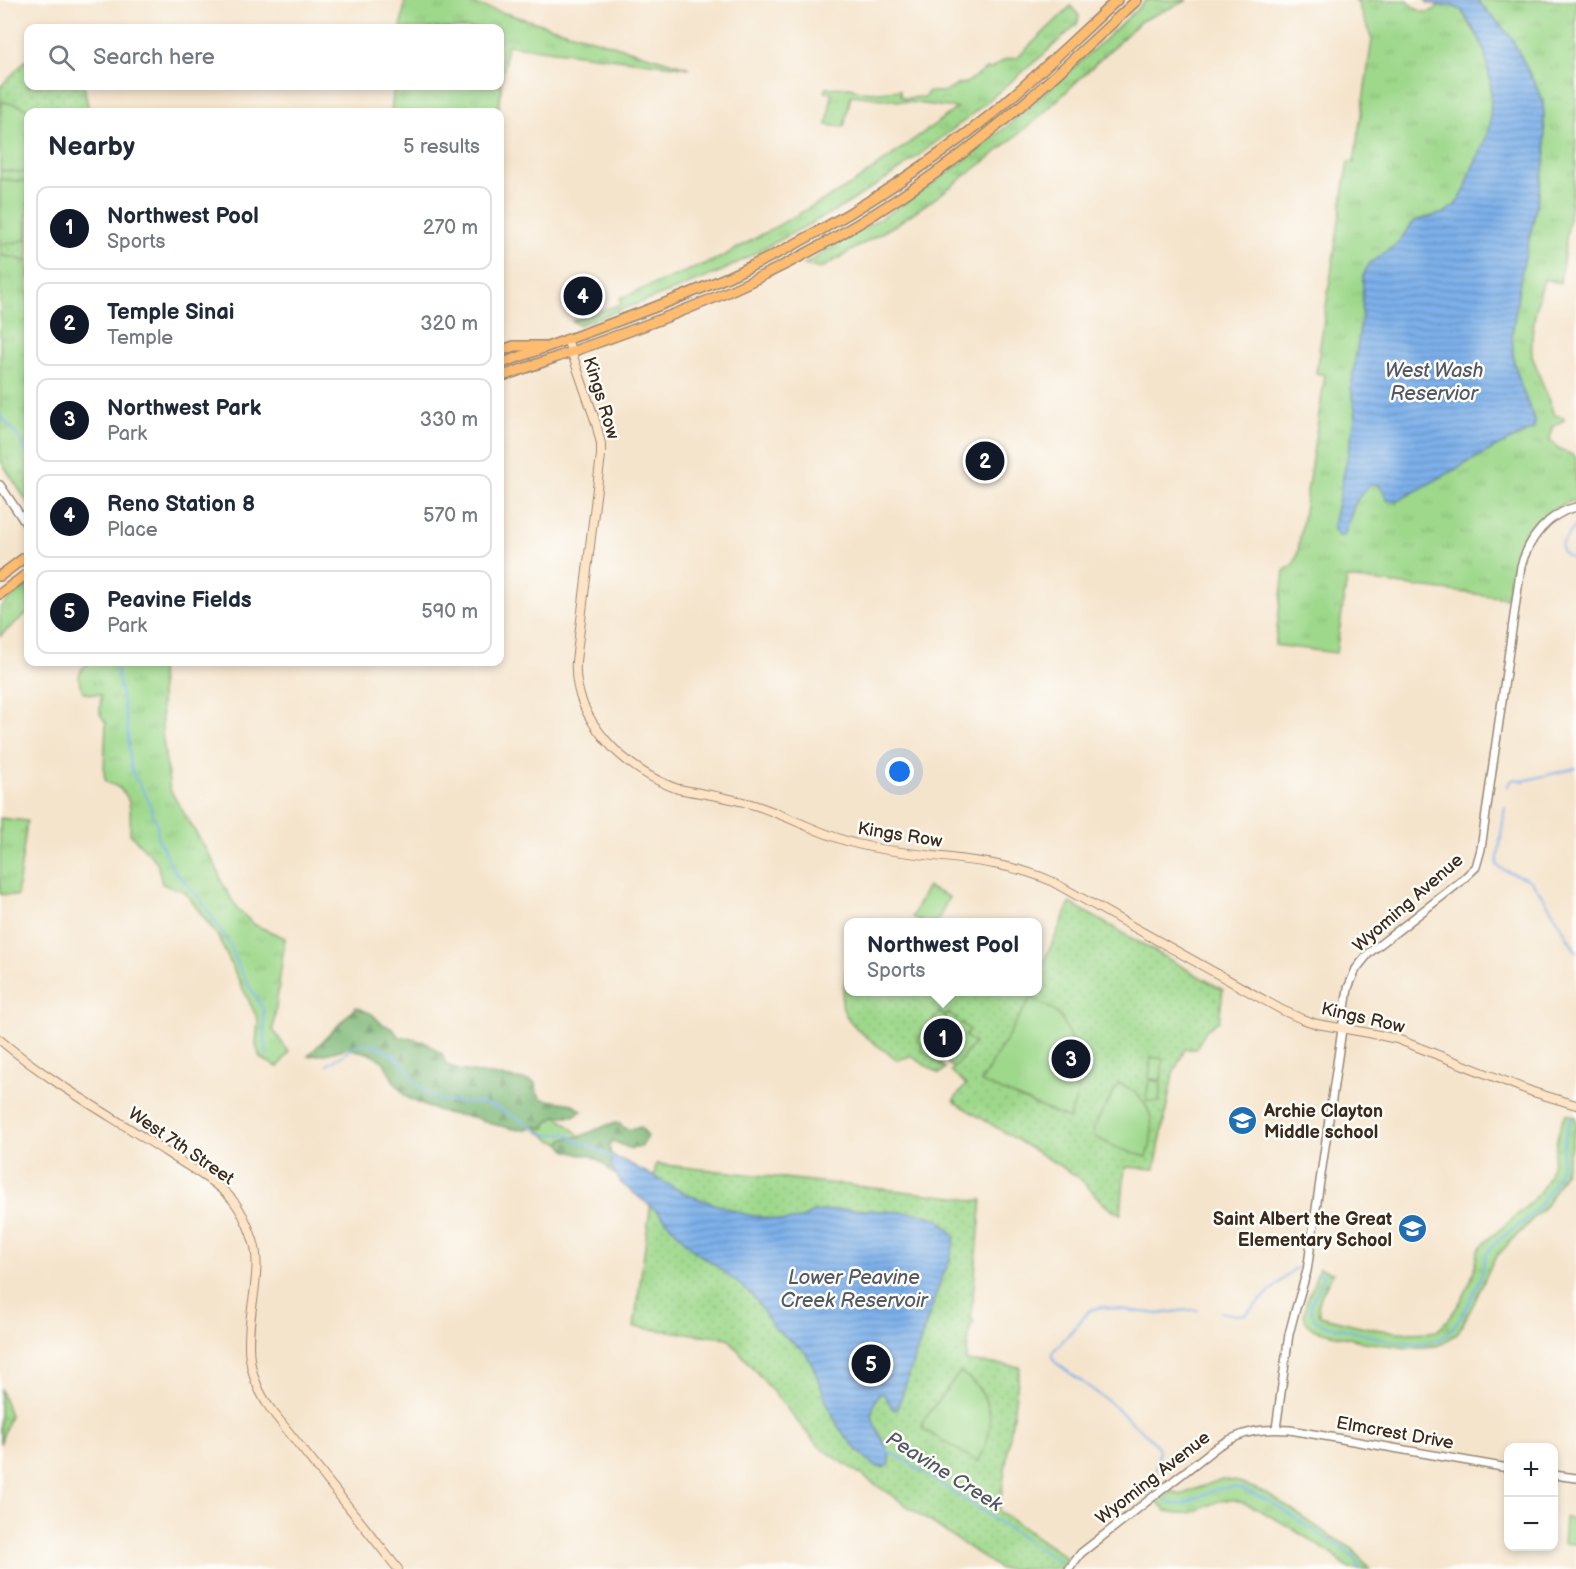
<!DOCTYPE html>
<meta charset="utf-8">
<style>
:root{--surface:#fff;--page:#f6f6f7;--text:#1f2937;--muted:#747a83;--line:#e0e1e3;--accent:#111827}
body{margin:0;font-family:"Balsamiq Sans",sans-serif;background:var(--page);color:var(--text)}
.controls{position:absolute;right:18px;bottom:18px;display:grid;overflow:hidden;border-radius:12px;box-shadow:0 3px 9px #0003}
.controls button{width:54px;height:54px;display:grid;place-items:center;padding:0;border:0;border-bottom:2px solid var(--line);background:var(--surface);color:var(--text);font:30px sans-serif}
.you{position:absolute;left:900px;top:772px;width:21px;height:21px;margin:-15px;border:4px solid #fff;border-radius:50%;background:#1a73e8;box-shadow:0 0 0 9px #1a73e833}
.badge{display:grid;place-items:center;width:39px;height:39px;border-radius:50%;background:var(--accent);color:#fff;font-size:20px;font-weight:700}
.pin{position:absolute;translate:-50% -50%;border:3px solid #fff;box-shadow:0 2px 6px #0006}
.popup{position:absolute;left:844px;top:918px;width:198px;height:78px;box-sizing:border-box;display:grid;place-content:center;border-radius:12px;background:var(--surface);filter:drop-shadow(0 2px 4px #0005);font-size:20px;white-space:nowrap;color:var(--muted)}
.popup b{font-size:22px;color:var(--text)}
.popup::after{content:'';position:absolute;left:50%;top:100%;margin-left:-12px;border:12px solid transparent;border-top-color:var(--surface)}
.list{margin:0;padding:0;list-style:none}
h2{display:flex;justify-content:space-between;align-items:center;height:78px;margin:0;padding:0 24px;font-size:26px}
h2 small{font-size:20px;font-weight:400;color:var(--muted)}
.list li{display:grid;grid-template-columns:39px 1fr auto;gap:18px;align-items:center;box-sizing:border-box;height:84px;margin:0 12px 12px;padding:0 12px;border:2px solid var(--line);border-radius:12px}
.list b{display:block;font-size:22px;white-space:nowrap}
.list p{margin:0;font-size:20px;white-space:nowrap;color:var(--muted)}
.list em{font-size:20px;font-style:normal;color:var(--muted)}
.icon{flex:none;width:33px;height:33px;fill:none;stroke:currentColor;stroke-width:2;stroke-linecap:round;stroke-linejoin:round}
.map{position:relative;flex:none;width:1576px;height:1569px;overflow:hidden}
.search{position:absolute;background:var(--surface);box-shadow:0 3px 9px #0003;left:24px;top:24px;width:480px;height:66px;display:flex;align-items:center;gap:15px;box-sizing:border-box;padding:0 21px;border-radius:12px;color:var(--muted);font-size:22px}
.panel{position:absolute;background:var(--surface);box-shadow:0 3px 9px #0003;left:24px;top:108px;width:480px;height:558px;border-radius:12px}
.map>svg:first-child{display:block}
.grass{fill:url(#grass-tufts);stroke:#6c8154;stroke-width:1.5;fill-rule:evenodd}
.forest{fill:url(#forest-firs);stroke:#5c714a;stroke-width:1.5}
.park{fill:url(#park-dots);stroke:#6c8154;stroke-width:1.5}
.pitch{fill:#9ed88b;stroke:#6c8154;stroke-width:1.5}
.water{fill:url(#water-rules);stroke:#5c6d84;stroke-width:1.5}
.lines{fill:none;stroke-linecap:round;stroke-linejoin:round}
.stream{stroke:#7db0ea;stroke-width:2}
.tertiary-casing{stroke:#988775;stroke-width:10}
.secondary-casing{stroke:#988775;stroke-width:10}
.primary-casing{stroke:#988775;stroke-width:12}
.tertiary{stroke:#fff;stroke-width:7}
.secondary{stroke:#fee4c6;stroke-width:8}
.primary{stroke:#fdbc70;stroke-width:9}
.labels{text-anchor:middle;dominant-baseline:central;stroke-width:5;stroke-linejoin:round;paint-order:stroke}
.street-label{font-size:18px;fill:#3b2a1e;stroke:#fdfcf7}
.poi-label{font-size:18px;font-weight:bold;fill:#3b2a1e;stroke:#fdfcf7;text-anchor:start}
.water-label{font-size:20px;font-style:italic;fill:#525965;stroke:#fdfcf7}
</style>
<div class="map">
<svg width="1576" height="1569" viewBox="0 0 1576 1569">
<defs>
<pattern id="grass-tufts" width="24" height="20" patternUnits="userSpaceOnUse" patternTransform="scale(1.5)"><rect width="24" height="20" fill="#9ed88b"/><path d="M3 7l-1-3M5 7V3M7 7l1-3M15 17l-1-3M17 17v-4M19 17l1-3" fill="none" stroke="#89ba78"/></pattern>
<pattern id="forest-firs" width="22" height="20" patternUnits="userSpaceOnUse" patternTransform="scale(1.5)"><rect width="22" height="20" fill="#7eb877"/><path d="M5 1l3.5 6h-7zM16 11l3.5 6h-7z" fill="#689661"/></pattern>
<pattern id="park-dots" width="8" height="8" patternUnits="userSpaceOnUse" patternTransform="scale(1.5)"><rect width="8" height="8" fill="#9ed88b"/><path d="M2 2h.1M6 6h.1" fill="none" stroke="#89ba78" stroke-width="1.8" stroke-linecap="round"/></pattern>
<pattern id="water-rules" width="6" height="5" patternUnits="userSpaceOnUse" patternTransform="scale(1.5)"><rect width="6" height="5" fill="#7db0ea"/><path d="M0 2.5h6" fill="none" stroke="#688fbd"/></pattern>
</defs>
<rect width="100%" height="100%" fill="#fdfcf7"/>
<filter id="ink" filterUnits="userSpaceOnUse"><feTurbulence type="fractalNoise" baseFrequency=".0167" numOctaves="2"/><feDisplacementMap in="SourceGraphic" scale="12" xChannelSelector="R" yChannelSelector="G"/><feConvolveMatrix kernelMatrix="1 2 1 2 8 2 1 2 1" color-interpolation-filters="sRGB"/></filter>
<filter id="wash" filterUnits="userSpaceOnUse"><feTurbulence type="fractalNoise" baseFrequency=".008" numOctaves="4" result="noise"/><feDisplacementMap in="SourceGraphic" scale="24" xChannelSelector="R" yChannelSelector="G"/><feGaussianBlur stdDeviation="1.35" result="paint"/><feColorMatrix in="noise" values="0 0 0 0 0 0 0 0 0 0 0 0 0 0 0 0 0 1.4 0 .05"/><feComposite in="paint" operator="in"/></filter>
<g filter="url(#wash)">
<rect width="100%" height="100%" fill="#f5e4cc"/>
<g class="grass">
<polygon points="405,0 466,0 467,2 690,68 507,45 498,112 391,112 394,86 500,86 500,28 401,28"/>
<path d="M1147,0h41l-47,21 -105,99 -47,38 -52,39 -42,28 -75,44 -16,-4c37,-24 76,-45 112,-70 84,-57 157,-126 231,-195z"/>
<path d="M1353,0h55c3,5 13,14 20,12 7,-1 11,-8 18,-9 8,-1 12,1 19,-3h111v167l-16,116 -16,-4c-7,25 -14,51 -12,76l22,60 10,2v3l-12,7 -2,14 8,7 18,9v43c-55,17 -62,46 -69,98l-160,-20 -11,75 -61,-8 9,-74 9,-6 4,-8 28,-182 -9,-2 32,-211 6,1 18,-123 -15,-39zM1472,6l9,7 15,21 4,8 6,23 9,20 -1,5c-9,5 -13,4 -22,0l1,-6 5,-10c-1,-5 -9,-22 -12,-26 -4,-6 -23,-30 -21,-36 1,-3 5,-5 7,-6zM1472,370h14l15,4 -1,6 1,16 -6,7 -31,16 -3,-1 5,-17v-14l5,-9v-4l-2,-3zM1366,394l15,6 3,3v11l7,23v6l-3,3 -4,-1c-3,-6 -2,-13 -6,-18l-11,2 -1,-3c5,-6 9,-8 6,-16h-2c-4,-4 -5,-11 -4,-16z"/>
<polygon points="1071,6 1079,16 1077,24 1044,54 965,120 898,171 847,204 722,271 675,290 579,325 572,321 621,304 620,298 720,258 854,183 957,108 851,95 844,127 827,125 832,93 825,92 826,88 851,87 858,91 879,92 900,90 900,95 903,98 925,97 928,92 942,92 951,89 959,84 966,83 986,69 991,69 1006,59 1017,58"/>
<polygon points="0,255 28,261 28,503 0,460"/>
<polygon points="28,585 28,612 0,636 0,607"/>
<path d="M92,662h68l2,71 8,57 46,76 6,16 15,27 18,16 30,13 -12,92 16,22 -11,15 -18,-9 -4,-13 2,-25 -41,-85 -33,-44 -22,-7 -5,-22 -27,-28c0,-25 5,-43 -24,-52l-2,-9 2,-50 -6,-9 1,-19 -17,-2c-8,-14 -7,-25 8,-31z"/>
<polygon points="0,818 27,821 17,896 0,894"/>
<path d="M1566,1114l10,3v11l-12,45 -17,31 -53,55 -21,46 -16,29 -20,12 -29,2 -43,-6 -50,-12c-18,-11 -10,-23 -4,-39 3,-7 5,-16 8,-23l14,5c-6,12 -19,29 -13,43 38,10 78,21 117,15 16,-16 29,-35 36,-57 2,-7 2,-16 5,-23 3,-7 13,-14 19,-19 17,-15 37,-29 48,-49 13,-23 7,-45 21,-69z"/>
<path d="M556,1116c9,6 16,14 25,20l-17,3 -4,4 -10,-3 -14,-13 9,1 1,-4z"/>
<polygon points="0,1388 10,1415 0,1444"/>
<path d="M1222,1479l17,3 29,12 64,43 21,12 17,20h-21c-14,-15 -97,-68 -116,-69 -15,-2 -27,8 -40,12 -8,3 -19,0 -28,-1l-7,-8 15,-12 7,4z"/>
</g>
<g class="forest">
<polygon points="356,1007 372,1014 381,1023 393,1029 398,1036 425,1042 442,1054 446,1064 458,1070 530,1081 536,1084 537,1093 542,1099 573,1104 582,1111 573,1116 556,1116 546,1124 545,1128 536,1127 519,1130 492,1124 473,1117 449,1114 427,1107 406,1097 393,1080 383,1061 368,1053 347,1048 326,1054 308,1056"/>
<path d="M619,1123c6,8 13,7 22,4l6,9 -6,11 -10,2 -18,-8 -4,4 2,9 16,13 -2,7h-12l-11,-12 -12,-7h-9l-15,-5 -6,-7 4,-4 17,-3 29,-12z"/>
</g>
<g class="park">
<polygon points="28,58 28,86 84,86 89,112 28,112 28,261 0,255 0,87"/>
<path d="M1070,903l153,87 -4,31 -13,9 -10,19h-11l-12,25 -18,95 -30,-2 -4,47c-20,-6 -29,-27 -46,-39l-119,-72 -2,-4 12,-14 -15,-14 23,-28 -9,-7 4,-6 -21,-17 -3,4 -5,-4 -19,36 24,19 -5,6 -29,-18 -14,4c-17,-14 -55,-35 -55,-58 0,-12 4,-26 6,-38v28h190v-17z"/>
<path d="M656,1164l308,34c7,4 11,3 18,1l-11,118 3,6 -4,4 -4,34 54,6 -21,144 68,47 -7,11h-60l-183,-124 -89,-107 -94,-11z"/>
</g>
<g class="pitch">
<polygon points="2,102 15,104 35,112 28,112 28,173 0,170 0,119"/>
<polygon points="0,179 28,182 27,239 17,242 0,245"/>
<polygon points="927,887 949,897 937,922 925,922 912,917"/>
<polygon points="1031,997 1055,1011 1063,1021 1079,1060 1078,1093 1069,1119 981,1082"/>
<polygon points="940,1012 945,1017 948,1013 970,1030 965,1036 974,1043 954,1068 944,1060 941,1065 921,1049 923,1046 917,1040"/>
<polygon points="1151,1057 1163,1059 1161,1080 1149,1079"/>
<polygon points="1149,1080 1161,1082 1159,1102 1146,1101"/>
<path d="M1119,1083c34,15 38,41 28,74l-30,-9 -22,-11 -2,-9z"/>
<path d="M960,1372c35,23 37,56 18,90l-55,-33 -1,-7z"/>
<polygon points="1565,1518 1576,1519 1576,1544 1563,1543"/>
</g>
<g class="water">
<path d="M1425,0h52l34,37 32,63 3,54 -10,55 -15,66 -9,60 2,27 7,24 14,36 -1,7 -38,18 -100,55 -9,-2 -7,-14 -8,-2c-20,14 -20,32 -28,52h-6l-5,-9 23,-113 -5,-26 11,-74 1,-38 6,-12 29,-21 16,-22 30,-8 12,-9 9,-14 6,-20 10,-19 9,-26 1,-33 -1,-12 -5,-27 -8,-19 -16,-24 -9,-4h-10l-14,-3z"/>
<path d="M612,1159h9l67,36 56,19 38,7 19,-2 12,-7 36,-3 67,4 23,6 16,18 -5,23 -9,20 -44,130 -4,-1 -9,-15h-5c-20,32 11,40 11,70l-7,4 -8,-2 -19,-17 -17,-21 -12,-25 -14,-37 -8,-14 -31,-24 -18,-28 -11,-11 -31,-25 -20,-13 -36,-39 -37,-29 -10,-17z"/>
</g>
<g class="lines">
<g class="stream">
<path d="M0,416c14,14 22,23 28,43"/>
<polyline points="1576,525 1561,545 1562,552 1576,561"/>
<polyline points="115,662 127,724 130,762 133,774 147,797 157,825 158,839 175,872 197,895 216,923 230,945 240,970 263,1009 266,1050 268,1055"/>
<polyline points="1507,787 1511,781 1515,779 1523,781 1576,768"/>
<path d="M1505,807l-8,58c10,10 22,8 33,16 13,10 37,55 46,71"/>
<polyline points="327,1065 346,1053 355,1045 362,1044 375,1045 395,1056 407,1069 416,1084 428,1094 442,1101 453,1102 482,1103 497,1108 519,1119 542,1134 551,1135 561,1133 569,1135 576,1141 587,1144 615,1159"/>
<path d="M1317,1272l6,4c0,14 -20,25 -9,42 6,9 23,9 33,12 24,6 81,24 101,3 16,-15 26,-40 34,-59 2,-7 2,-16 6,-22 8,-13 24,-21 35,-30 14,-11 27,-31 35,-47 8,-19 2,-40 15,-57"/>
<polyline points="1221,1312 1237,1315 1246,1314 1294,1269 1299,1268"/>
<polyline points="886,1450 906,1461 1059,1562"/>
<polyline points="1154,1485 1159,1452 1158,1447 1150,1438 1108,1401 1055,1362 1052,1357 1052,1353 1090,1310 1102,1307 1158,1314 1187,1310 1198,1310"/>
<polyline points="1166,1500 1171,1504 1184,1504 1216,1489 1233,1487 1243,1489 1269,1501 1347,1552 1355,1559 1361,1569"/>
</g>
</g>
</g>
<g filter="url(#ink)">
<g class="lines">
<defs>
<g id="tertiary">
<polyline points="0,485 28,527"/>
<path d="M1276,1429l13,-95 5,-19 13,-44 41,-283 8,-19 13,-16 90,-70 17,-16 5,-18 40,-283c8,-28 27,-52 55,-59"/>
<polyline points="1554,1475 1576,1478"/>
<path d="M1069,1569l12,-16 9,-7 128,-100c25,-15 44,-18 72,-16l218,38"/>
</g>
<g id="secondary">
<path d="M567,339l29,84 5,21v11l-25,206c-4,59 50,110 102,128 25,5 51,8 76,16 35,11 67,30 103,39 64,16 133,10 194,37l231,129 20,9 15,5 52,9 28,6 136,53 43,13"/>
<path d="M0,1040c51,43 110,75 166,112 21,14 45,26 63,44 12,12 19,29 24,44 6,18 3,36 1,54 -7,45 -11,78 18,117l126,158"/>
</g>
<g id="primary">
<polyline points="500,351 514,346 541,346"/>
<path d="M500,364c100,-37 203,-70 297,-121 69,-37 135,-81 196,-130 43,-36 83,-75 124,-113"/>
<path d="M500,377c62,-22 125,-43 187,-68 88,-35 173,-82 250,-137 72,-51 135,-112 200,-172"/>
<polyline points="0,576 28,555"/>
<polyline points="0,594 28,573"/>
</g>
</defs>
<use href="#tertiary" class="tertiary-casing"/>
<use href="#secondary" class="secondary-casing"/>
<use href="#primary" class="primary-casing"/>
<use href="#tertiary" class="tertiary"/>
<use href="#secondary" class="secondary"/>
<use href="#primary" class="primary"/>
</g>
</g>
<defs>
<symbol id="school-disc" viewBox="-11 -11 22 22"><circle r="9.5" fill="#1f6fb2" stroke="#fdfcf7"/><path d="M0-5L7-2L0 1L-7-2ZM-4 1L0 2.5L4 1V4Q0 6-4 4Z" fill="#fff"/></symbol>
</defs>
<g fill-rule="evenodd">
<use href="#school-disc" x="1226" y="1104" width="33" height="33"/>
<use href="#school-disc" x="1396" y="1212" width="33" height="33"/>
</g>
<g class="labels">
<g class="street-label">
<text transform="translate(601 398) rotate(73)">Kings Row</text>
<text transform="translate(900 835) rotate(9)">Kings Row</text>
<text transform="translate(1408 903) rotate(-41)">Wyoming Avenue</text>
<text transform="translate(1363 1018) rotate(13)">Kings Row</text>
<text transform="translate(181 1146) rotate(34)">West 7th Street</text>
<text transform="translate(1395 1433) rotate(10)">Elmcrest Drive</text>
<text transform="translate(1153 1478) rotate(-38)">Wyoming Avenue</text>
</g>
<g class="poi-label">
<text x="1264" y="1111">Archie Clayton<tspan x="1264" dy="21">Middle school</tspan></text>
<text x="1392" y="1219" text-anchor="end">Saint Albert the Great<tspan x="1392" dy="21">Elementary School</tspan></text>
</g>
<g class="water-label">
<text x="1434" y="371">West Wash<tspan x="1434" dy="23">Reservior</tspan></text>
<text x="854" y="1278">Lower Peavine<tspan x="854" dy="23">Creek Reservoir</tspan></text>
<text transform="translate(944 1472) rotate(32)">Peavine Creek</text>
</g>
</g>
</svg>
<div class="controls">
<button>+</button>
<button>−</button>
</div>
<div class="you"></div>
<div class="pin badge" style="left:943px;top:1038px">1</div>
<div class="popup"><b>Northwest Pool</b>Sports</div>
<div class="pin badge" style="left:985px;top:461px">2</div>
<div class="pin badge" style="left:1071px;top:1059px">3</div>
<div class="pin badge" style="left:583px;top:296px">4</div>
<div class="pin badge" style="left:871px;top:1364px">5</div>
<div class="search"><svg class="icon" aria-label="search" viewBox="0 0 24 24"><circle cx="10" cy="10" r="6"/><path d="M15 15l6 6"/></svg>Search here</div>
<section class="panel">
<h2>Nearby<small>5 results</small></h2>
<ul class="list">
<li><span class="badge">1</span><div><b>Northwest Pool</b><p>Sports</p></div><em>270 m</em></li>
<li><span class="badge">2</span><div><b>Temple Sinai</b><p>Temple</p></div><em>320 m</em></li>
<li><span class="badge">3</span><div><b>Northwest Park</b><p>Park</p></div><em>330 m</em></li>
<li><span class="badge">4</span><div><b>Reno Station 8</b><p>Place</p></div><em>570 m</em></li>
<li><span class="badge">5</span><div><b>Peavine Fields</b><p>Park</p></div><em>590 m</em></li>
</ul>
</section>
</div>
